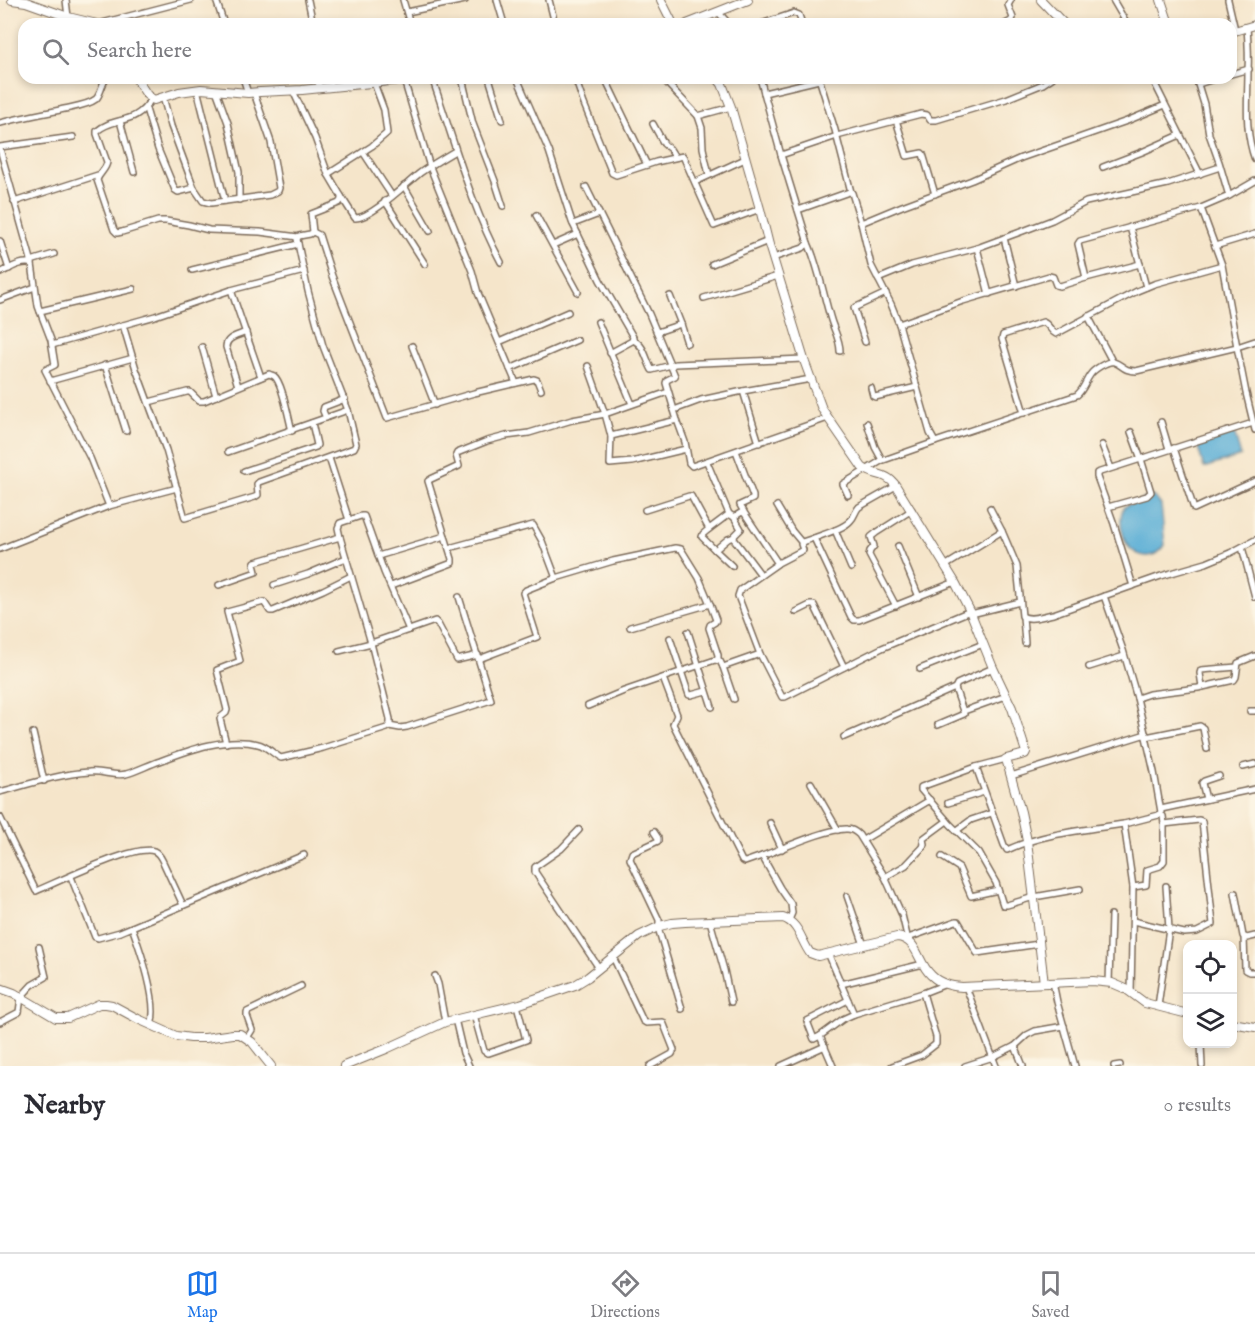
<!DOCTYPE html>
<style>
:root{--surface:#fff;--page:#f2f2f3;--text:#2b2b33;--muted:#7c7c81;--line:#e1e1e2;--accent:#1a73e8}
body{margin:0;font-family:"IM FELL English",serif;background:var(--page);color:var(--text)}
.controls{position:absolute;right:18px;bottom:18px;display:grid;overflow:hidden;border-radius:12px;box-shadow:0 3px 9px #0003}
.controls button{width:54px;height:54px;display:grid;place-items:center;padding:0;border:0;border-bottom:2px solid var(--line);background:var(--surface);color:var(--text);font:30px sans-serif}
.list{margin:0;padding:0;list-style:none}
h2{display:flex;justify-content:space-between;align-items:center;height:78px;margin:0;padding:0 24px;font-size:26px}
h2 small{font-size:20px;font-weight:400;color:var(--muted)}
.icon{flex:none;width:33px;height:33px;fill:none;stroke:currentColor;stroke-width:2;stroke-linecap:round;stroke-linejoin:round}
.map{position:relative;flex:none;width:1255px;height:1066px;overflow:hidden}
.search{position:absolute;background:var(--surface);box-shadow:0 3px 9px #0003;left:18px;right:18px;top:18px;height:66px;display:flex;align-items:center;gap:15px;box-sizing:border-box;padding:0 21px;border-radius:18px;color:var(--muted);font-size:22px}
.sheet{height:186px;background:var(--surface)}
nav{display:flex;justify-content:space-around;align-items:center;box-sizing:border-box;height:84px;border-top:2px solid var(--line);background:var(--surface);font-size:16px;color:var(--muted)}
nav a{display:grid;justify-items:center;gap:3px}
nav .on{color:var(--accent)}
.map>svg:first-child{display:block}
.water{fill:#5aaed6;stroke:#4a6c7a;stroke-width:1.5}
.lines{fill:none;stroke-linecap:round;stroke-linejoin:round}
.street-casing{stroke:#7c6b5a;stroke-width:8}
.secondary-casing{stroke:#7c6b5a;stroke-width:10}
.street{stroke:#fff;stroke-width:5}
.secondary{stroke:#fff;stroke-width:8}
</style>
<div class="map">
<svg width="1255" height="1066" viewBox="0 0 1255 1066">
<rect width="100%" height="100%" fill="#fcf5e5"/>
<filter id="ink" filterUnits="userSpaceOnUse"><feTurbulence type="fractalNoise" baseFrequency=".0167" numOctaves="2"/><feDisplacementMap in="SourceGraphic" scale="12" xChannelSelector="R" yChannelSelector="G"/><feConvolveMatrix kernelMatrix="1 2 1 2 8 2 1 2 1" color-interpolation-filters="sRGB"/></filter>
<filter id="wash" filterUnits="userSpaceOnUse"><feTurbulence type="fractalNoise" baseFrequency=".008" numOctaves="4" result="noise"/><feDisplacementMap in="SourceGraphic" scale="24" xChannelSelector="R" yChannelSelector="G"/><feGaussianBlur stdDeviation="1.35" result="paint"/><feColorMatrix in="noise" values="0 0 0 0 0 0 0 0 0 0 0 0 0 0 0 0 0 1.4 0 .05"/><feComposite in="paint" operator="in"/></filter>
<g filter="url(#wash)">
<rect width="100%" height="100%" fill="#f5e5ca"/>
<g class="water">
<polygon points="1234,432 1241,456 1204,468 1197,444"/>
<path d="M1152,496l5,4 4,5 4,40c-9,15 -26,14 -37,1 -4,-5 -7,-17 -7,-24 -1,-4 1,-10 2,-14l4,-3z"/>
</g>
</g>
<g filter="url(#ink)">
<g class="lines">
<defs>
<g id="street">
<polyline points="66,0 68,17"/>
<polyline points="216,0 224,24"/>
<polyline points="308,0 313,24"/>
<polyline points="403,0 410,24"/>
<polyline points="497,0 504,24"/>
<polyline points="549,0 555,24"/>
<polyline points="1113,0 1127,24"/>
<polyline points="1228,0 1235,30"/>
<polyline points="407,12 465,0"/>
<polyline points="718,12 729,24"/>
<polyline points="98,24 191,0"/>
<polyline points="761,24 794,13 799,15 802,24"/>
<polyline points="1005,24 1011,21 1013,18 1008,5 1011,0"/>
<path d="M1247,27c1,14 2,29 1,43 0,32 -4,59 7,90"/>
<polyline points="1231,74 1249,69"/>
<polyline points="243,78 248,93"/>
<polyline points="318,78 319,88"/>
<path d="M432,78c22,62 38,126 69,184"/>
<polyline points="462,78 473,124 495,181 503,206"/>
<polyline points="489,78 502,120"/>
<polyline points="517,78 549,151 572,222 600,280 633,337 632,341 610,353"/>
<polyline points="575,78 584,104 612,173 616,175 656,162 683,156 714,226 760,209"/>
<polyline points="605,78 647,165"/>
<polyline points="662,78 698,116 731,107"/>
<polyline points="760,78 781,155 808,243 803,248 773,258"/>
<polyline points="819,78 835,130 851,192"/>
<polyline points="1152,78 1200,174"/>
<polyline points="1196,78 1204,104 1209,134 1219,162 1229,196"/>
<polyline points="404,80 430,167 472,271 478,293 516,383"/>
<polyline points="1198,84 1217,78"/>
<polyline points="197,89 225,201"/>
<polyline points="216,90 228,123 239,172 239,200"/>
<polyline points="764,93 819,80"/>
<polyline points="163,97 171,126 194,188 203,201 211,203 270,195 278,191 279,188 271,142 254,93"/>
<path d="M151,99c-15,27 -37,17 -54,32v3l10,28c-1,8 -8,11 -10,18l17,50 3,3 5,-1 36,-11h8l23,4 20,5 51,2 38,5"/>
<polyline points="146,109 158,149 175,190 178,192 194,188"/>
<polyline points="698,116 702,128 703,148 709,175"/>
<polyline points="896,120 907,156 922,153 923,154 935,194"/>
<polyline points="120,121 134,172"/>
<path d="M0,123c20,-5 40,-9 60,-13 11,-3 27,-4 36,-11 4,-3 6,-15 10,-21"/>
<polyline points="653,124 664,144 670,149 675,157"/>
<polyline points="0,147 73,137"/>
<polyline points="0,149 32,263"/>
<polyline points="363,152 392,196"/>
<polyline points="781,155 837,136 921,114 927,115 930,120 936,120 1006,99 1043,84 1052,78"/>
<polyline points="1103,167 1142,152 1180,135"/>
<polyline points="328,174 372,146 387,133 384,110 374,83"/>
<polyline points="695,182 745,159"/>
<polyline points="404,186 430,231"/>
<polyline points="586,187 649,314 675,376 667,380 666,383 677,420 611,436"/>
<path d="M341,196l14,22c15,1 51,-34 65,-45 11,-8 23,-15 35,-22"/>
<polyline points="385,201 425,264"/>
<polyline points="14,202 98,175"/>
<polyline points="798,210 849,192 852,193 861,223 871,265 891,304 899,324 930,433 935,442 881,461 843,484 848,495"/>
<polyline points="536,215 578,292"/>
<polyline points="861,223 902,206 972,180 1021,158 1127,121 1165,105"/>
<polyline points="573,224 599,214"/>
<polyline points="1130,227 1146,287"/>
<polyline points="313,232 319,235 332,276 387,418 474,393 534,379 537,380 541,390"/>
<polyline points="1004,238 1016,286"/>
<polyline points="0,241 9,269"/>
<path d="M808,243c11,24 15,51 23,77 3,10 9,20 9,31"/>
<polyline points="553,245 578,234"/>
<polyline points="1215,246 1255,234"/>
<polyline points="977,248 989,294"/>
<polyline points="31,261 54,254"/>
<polyline points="712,264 768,241"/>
<polyline points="192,270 298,244"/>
<path d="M0,273c9,-4 22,-13 32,-9l6,42 13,34 4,25 -10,5 45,88 19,48"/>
<polyline points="1086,278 1140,264"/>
<polyline points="878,279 912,265 977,248 1023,231 1052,220 1086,202 1168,184 1220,167"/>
<polyline points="231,290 261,377"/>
<polyline points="704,298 778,276"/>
<polyline points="0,300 35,287"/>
<polyline points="40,311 133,289"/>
<polyline points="1088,316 1112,361"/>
<polyline points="598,322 632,404"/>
<polyline points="681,324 687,343"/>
<polyline points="899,324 963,301 1049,276 1053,277 1056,285 1060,286 1086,278 1078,244 1080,241 1201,208"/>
<polyline points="123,325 136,369 166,450 185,518 255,497 258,495 257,484 259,482 354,448 356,444 348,410 323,346 308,291 297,239 299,236 310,234 313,232 311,214 339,203 341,200 341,196 328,174 315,138 293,91"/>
<polyline points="657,332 681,324 670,296"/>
<path d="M633,340c12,5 13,20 19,30l23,-6 129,-5"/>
<polyline points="1255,341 1237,347 1246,393 1255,430"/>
<polyline points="499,342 568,312"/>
<polyline points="865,342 854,308 886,293"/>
<polyline points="52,345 155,316 231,290 304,271"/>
<polyline points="412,346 435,405"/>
<polyline points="202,347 216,396"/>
<polyline points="105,365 126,431"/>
<polyline points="588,366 605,414 668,392"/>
<polyline points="510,369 577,340"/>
<polyline points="50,381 133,358"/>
<path d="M238,386l-12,-39c0,-10 12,-11 20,-15"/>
<polyline points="871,388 873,396 875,397 917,387"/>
<polyline points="743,391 811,379"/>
<path d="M149,402l38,-10h3l9,9h5l65,-27c2,1 3,1 5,2 8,5 15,44 18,55"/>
<polyline points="674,410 701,400 743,391 759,443"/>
<path d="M1024,413l-22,-74 1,-4 40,-13c6,2 7,9 13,12l81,-43 17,-7 68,-19"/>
<polyline points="326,418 323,411 324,407 345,399"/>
<polyline points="677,420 685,442 689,463 692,466 828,418"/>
<polyline points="1161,422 1169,449"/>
<polyline points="867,423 875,447 882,460"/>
<path d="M935,442l142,-47c7,-6 8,-13 13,-20 3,-5 18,-15 24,-13 9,3 9,9 22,9l101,-24 -15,-82 -21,-57 28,-12 26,-15"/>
<polyline points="1102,445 1111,468"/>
<polyline points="1174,448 1194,509 1255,481"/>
<polyline points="736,451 753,496 753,499 740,505 744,512"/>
<polyline points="228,452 348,410"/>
<polyline points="329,458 349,520"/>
<polyline points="707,462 729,514 734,517 742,512 745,514 777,562 777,564 740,590 738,596 760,654 782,697 785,697 882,648 970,611"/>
<polyline points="244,471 316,447 317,445 312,423"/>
<path d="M896,486l-37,21c-4,4 -4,9 -8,13 -7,9 -27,14 -37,18l37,79 3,3h5l96,-38"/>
<polyline points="777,506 792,531 802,543"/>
<polyline points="1108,507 1147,496 1151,492 1141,459 1131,432"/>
<polyline points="645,510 689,496 691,496 709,529 703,534 702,537 715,550"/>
<polyline points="734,517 741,529 734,536 734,539 761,575"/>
<polyline points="709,529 729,514"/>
<polyline points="835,530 851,568"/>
<path d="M1002,531l15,35 5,50c8,5 21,0 31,-2l108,-38 45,-13 24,-10 25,-13"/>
<polyline points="898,546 919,597"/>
<polyline points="1242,547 1255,597"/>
<polyline points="449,548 533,525 542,541 556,578 613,561 675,548 681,549 699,578 710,604 630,627"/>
<polyline points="0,549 109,506 177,488"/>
<polyline points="378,556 445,536"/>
<polyline points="778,563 803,550 801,544 802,542 814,538"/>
<polyline points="732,566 715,550 728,539 734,537"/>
<polyline points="945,566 1002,531 990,508"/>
<polyline points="219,585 256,572 254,564 255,562 340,537 338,528 340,523 361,516 364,516 384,572 409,630 371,643 339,651"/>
<polyline points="274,585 308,574 346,558"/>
<polyline points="391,586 452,563 452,559 428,481 431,479 459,466 456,455 457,453 487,441 506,436 529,433 572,420 605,414 611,436 610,464 632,462 686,449"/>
<polyline points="1133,586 1114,524 1097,477 1097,473 1253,423"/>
<polyline points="1104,596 1123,650 1137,698"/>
<polyline points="710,604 716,620 715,622 710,625 709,628 718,655 718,660"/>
<polyline points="896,606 869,555 870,551 874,546 871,537 876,533 912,510"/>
<polyline points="796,612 810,605 814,605 844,667"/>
<polyline points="971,614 1020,602"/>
<polyline points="1023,617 1025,643"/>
<polyline points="409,630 435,621 438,624 457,660 478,655"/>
<polyline points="688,632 712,707"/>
<polyline points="670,638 689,695 691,695 706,691"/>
<polyline points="479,659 537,637 523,593 526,590 556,578"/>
<polyline points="723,667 734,699"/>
<polyline points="1089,667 1124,656"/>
<polyline points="920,669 983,644"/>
<polyline points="663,678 677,715 673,724 742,861 745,862 762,856 780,888 791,904 792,913 789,920"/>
<polyline points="1202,687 1200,673 1201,670 1237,667"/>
<polyline points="588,706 624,691 715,660 720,661 723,667 760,654"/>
<polyline points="964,711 1006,696"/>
<polyline points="1250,711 1255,711"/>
<polyline points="938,725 964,714 955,688 957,684 993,668"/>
<polyline points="389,726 400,728 407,727 491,700 459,597"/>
<polyline points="33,733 44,781"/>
<polyline points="844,737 955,688"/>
<polyline points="1146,737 1200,726 1203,728 1207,749"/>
<polyline points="226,743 220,719 221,717 226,713 227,710 217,670 240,661 227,612 264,602 270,611 273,611 323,590 351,576"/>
<polyline points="976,767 1006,759"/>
<polyline points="1243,767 1255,764"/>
<polyline points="1011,776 1146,734"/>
<polyline points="811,783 838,830"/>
<path d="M0,792c29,-8 59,-18 89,-20 13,-2 24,5 37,2 11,-3 22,-9 34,-13 29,-11 66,-25 98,-17 9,2 15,10 23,14l42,-10 64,-20 3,-4v-5l-19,-76 -31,-106"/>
<polyline points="1206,799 1202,783 1204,781 1219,776"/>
<polyline points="948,803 984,792"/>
<polyline points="1161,809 1255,789"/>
<path d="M0,817l36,74c22,-9 99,-47 118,-40 5,2 7,7 9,11l20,43"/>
<polyline points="770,823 782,849"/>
<polyline points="579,830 561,849 535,867 535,872 599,968"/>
<polyline points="956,831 971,820 992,813"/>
<polyline points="654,832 658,838 658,841 632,853 630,859 659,920 659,931 682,1009"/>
<polyline points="863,840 930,800"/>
<path d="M762,856c20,-7 65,-28 85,-27 5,0 8,2 12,6l26,42 8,18 9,20 6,25"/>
<polyline points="942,857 959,868 971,896 998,890"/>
<polyline points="71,877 95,937 98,938 120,932 304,855"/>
<polyline points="885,877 906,865 923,847 924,844 923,839 924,838 947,821"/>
<polyline points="1133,887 1146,885 1147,870 1160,866 1164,861 1164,824 1163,816 1160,814"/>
<path d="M1080,889l-46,8 -27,8h-4l-7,-22 -17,-30 -29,-29 -29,-34v-3l55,-20 28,78 3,5c37,-17 77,-20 117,-26"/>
<polyline points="1235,893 1243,936 1247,938 1255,936"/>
<polyline points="847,896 864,945"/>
<polyline points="710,921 724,970 731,1002"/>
<polyline points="1133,921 1184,933 1197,932 1213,924 1202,821 1199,820 1164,824"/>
<path d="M132,927c8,22 27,77 19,98"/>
<polyline points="1244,937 1245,970 1249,972 1255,972"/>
<polyline points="908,938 956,921 958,921 977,953 1039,944"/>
<polyline points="828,953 854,1014"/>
<polyline points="613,957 643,1021 646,1023 663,1022 674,1050 672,1054 650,1066"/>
<polyline points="435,976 438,984 445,1022"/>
<polyline points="1053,982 1057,1002 1075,1066"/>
<polyline points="1109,983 1111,915"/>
<polyline points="841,984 923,964"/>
<polyline points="966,987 996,1066"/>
<polyline points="1131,993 1133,887 1124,824 1159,815 1161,812 1154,772 1137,698 1149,694 1198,688 1234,680 1236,677 1238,663 1255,656"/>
<polyline points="1158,1006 1169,929 1166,886"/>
<polyline points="474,1015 484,1051 487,1053 489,1053 526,1040 517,1005"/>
<polyline points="455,1019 463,1053 469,1066"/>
<polyline points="0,1022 19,1012 21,997 32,985 46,977 39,947"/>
<polyline points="820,1036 814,1039 807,1021 848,1000"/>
<polyline points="247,1038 252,1030 247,1016 247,1012 301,986"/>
<polyline points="1201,1044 1202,1066"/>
<polyline points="1015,1046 1023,1066"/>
<polyline points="781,1066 825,1046"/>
<polyline points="833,1066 820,1036 843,1019 854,1014 923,993 946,984"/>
<polyline points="892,1066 922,1055 936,1044 936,1037 923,993"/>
<polyline points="965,1066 993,1057 1015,1046 1027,1035 1035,1031 1064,1026"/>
<polyline points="1114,1066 1120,1065"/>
</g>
<g id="secondary">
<polyline points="12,0 26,2 68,17 97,24"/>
<polyline points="661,0 673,24"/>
<polyline points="1041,0 1064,24"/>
<polyline points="1161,0 1169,24"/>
<polyline points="687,24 748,0"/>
<polyline points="1231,32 1255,25"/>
<polyline points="136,78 147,95 154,100 179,92 201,89 248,93 260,92 302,90 420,78"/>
<path d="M717,78l5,6 9,23 29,102 9,36 36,118 17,46 40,58c12,10 24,4 34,19l59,96 15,29 23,57 19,40 14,44 -1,2 -19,5 15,53 6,29 17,142"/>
<polyline points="0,988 14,993 56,1018 68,1018 99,1004 106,1004 112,1005 138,1019 176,1036 191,1038 205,1038 233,1034 240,1034 252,1042 271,1066"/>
<polyline points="1232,1023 1255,1027"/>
<path d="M344,1066l42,-17 59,-27 75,-18 55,-19 13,-8 51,-41 21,-10 12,-3 13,-1 98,-4c16,5 18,23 27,35l8,3 79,-19c21,2 20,25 34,38 9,9 20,11 31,12l131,-6 19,2 14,6 19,14 43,11"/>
</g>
</defs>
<use href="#street" class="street-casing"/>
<use href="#secondary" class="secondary-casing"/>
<use href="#street" class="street"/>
<use href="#secondary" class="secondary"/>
</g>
</g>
</svg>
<div class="controls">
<button><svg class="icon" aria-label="locate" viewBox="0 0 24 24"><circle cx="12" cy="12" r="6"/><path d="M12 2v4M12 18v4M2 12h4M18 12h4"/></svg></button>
<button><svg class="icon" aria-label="layers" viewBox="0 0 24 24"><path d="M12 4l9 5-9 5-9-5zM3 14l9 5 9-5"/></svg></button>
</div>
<div class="search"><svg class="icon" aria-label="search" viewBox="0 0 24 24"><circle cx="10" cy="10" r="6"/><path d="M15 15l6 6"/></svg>Search here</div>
</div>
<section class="sheet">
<h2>Nearby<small>0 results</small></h2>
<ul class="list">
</ul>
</section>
<nav>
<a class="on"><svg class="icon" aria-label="map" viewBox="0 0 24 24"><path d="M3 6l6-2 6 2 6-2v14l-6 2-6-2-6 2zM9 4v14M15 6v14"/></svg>Map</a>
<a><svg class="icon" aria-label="directions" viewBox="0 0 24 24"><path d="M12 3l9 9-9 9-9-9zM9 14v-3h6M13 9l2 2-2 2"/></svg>Directions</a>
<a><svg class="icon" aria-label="saved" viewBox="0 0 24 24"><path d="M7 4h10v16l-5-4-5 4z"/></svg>Saved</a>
</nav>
